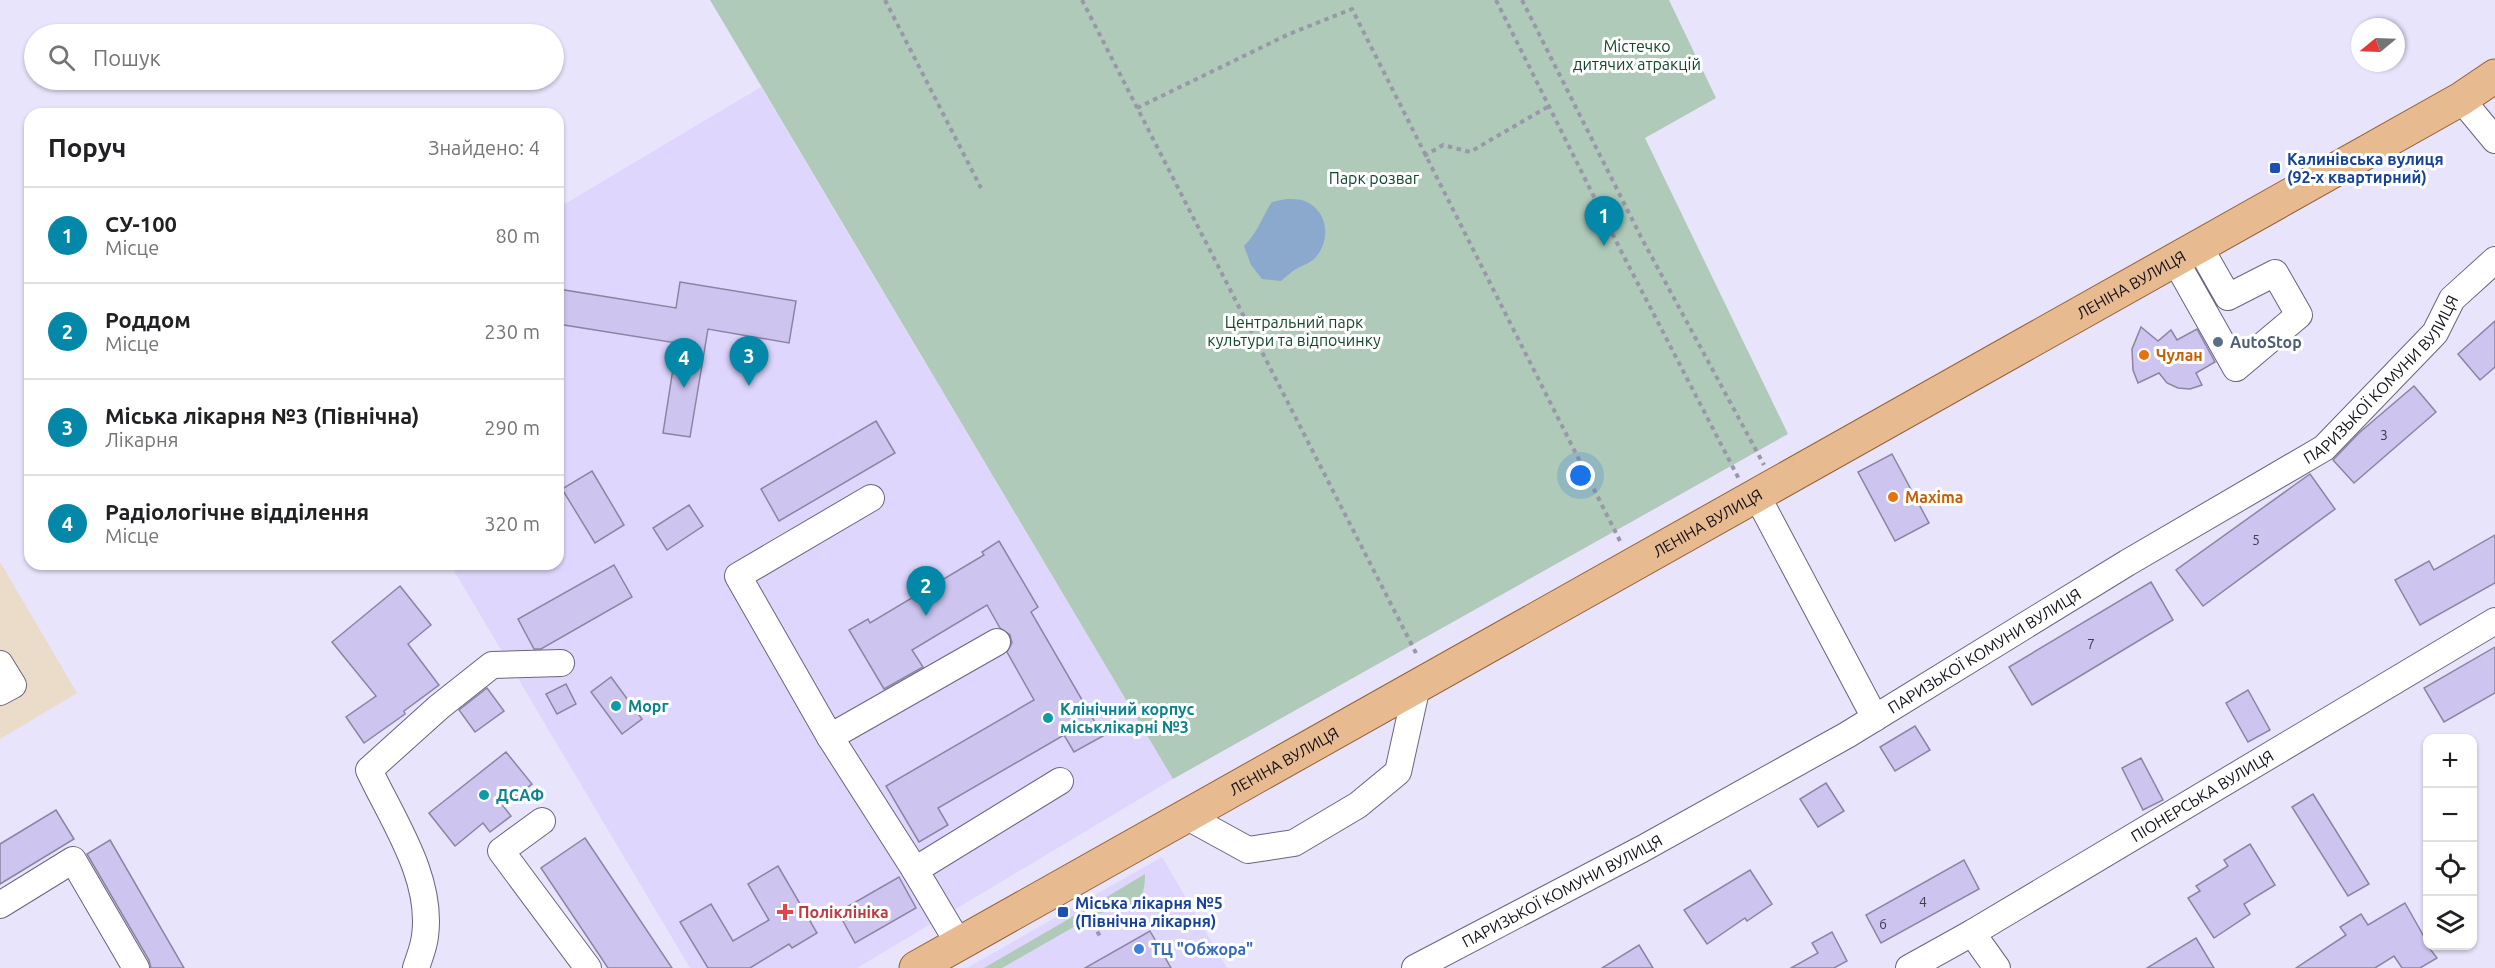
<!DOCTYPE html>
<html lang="uk">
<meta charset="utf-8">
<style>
:root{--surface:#fff;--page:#f6f6f6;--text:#202124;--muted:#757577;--line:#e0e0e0;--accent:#0488aa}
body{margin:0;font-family:Ubuntu,sans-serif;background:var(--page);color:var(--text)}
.controls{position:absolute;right:18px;bottom:18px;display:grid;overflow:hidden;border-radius:12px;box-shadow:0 2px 4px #0004}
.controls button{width:54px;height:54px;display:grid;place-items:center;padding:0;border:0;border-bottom:2px solid var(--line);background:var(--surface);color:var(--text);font:30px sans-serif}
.compass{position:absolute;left:2351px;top:18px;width:54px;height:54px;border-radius:50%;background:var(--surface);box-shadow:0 2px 4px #0004;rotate:251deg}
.you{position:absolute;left:1581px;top:476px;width:21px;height:21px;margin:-15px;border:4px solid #fff;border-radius:50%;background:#1a73e8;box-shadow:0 0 0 9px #1a73e833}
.badge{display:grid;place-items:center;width:39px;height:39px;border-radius:50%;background:var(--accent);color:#fff;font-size:20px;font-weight:700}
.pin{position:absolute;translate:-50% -50px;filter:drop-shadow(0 2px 3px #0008)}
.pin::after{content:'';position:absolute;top:32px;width:21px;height:18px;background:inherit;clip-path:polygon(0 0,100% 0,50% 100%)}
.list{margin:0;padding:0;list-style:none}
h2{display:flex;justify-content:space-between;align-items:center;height:78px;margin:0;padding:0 24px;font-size:26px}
h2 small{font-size:20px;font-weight:400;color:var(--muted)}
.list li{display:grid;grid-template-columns:39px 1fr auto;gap:18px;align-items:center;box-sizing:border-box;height:96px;padding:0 24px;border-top:2px solid var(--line)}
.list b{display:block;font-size:22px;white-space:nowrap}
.list p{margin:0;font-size:20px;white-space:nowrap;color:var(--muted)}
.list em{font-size:20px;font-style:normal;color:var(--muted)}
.icon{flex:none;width:33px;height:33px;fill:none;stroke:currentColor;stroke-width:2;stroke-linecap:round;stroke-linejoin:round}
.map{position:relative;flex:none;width:2495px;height:968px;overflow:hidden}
.search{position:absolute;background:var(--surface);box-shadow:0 2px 4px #0004;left:24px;top:24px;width:540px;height:66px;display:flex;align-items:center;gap:15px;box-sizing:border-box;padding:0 21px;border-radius:33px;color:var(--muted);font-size:22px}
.panel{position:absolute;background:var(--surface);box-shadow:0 2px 4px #0004;left:24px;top:108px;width:540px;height:462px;border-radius:18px}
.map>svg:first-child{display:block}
.built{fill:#ded6fc}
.industrial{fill:#ebdbc9}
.green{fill:#afcab8}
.water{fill:#8ba9cc}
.building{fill:#cec4f0;stroke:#8b85a1;stroke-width:1.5}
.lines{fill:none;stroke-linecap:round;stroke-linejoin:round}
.minor-casing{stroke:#6a647f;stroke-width:28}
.major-casing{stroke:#936135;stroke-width:35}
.path{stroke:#9a97aa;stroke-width:4;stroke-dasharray:4.5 4.5;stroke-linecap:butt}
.minor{stroke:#fff;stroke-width:26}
.major{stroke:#e8ba8f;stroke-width:33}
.transit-dot{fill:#1a4fb4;stroke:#fff;stroke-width:2}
.service-dot{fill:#5c6f8a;stroke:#fff;stroke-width:2}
.food-dot{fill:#e8710a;stroke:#fff;stroke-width:2}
.culture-dot{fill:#0f9aa8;stroke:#fff;stroke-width:2}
.health-dot{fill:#e0444e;stroke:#fff;stroke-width:2}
.shop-dot{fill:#3f7fe0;stroke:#fff;stroke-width:2}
.labels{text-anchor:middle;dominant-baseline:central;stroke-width:6;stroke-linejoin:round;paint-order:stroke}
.number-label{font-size:14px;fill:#413d50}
.park-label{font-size:16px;fill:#12472c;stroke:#fff}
.transit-label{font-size:16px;font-weight:bold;fill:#164399;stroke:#fff;text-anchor:start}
.street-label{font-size:16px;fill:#12101a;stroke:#fff}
.service-label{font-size:16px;font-weight:bold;fill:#4e5e75;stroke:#fff;text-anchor:start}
.food-label{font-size:16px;font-weight:bold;fill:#c56008;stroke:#fff;text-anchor:start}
.culture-label{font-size:16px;font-weight:bold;fill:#0d838f;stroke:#fff;text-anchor:start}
.health-label{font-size:16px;font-weight:bold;fill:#be3a42;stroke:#fff;text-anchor:start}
.shop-label{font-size:16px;font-weight:bold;fill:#366cbe;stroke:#fff;text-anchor:start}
</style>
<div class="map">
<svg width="2495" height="968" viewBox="0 0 2495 968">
<rect width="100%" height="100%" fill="#e8e4fc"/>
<g class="built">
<polygon points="761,87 1173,779 857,968 690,968 450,564 558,564 558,208"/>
<polygon points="1162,857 1227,968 967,968"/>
</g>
<polygon class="industrial" points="0,562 77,693 0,739"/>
<g class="green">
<polygon points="710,0 1669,0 1716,98 1645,138 1788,434 1173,779"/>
<path d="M1145,874c0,42 -21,31 -51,41l-4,-8z"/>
<polygon points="1079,913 1084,921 1002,968 984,968"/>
</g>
<path class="water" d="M1286,199c6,0 13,0 19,2 23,10 26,38 11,56 -5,6 -13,8 -20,12 -5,3 -10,8 -15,12l-19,-2 -11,-14 -7,-19c14,-14 18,-29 28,-44z"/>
<g class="building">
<polygon points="680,282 796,301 789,343 708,329 690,437 663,433 677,343 558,324 558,289 676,308"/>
<polygon points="2495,321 2495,367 2480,380 2458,354"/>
<polygon points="2141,327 2158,341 2171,330 2177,340 2197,329 2215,362 2196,373 2202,385 2190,389 2178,388 2167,383 2159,373 2138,383 2133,370 2132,349"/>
<polygon points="2414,386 2436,412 2354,483 2333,460 2359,433"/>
<polygon points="876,421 895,453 779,521 761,489"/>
<polygon points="1892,454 1929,523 1895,541 1858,472"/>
<polygon points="592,471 624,525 595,543 562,489"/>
<polygon points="2310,474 2335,509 2203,606 2176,570"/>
<polygon points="689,505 703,526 667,550 653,528"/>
<polygon points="2495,535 2495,583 2420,625 2395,580 2429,561 2434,570"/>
<polygon points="999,541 1038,607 1031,612 1103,736 1074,752 1064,735 938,808 948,825 919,842 886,786 1034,700 1007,652 1012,643 1010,635 1000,628 987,605 912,650 923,667 884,689 849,630 868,619 870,623 984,555 982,552"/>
<polygon points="614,565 632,597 541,649 534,649 518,619"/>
<polygon points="2151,582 2173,620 2032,705 2009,667"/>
<polygon points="400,586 431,625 408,644 439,685 404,711 405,714 364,743 346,717 376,696 332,642"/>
<polygon points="2495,647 2495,693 2444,722 2424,688"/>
<polygon points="611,677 642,719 622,734 591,692"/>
<polygon points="566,684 576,704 557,714 546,694"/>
<polygon points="487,688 504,711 475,732 459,710"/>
<polygon points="2248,690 2270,730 2248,742 2226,703"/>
<polygon points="1915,726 1930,750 1895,771 1880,747"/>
<polygon points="506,752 532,784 503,806 511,816 490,832 483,823 455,846 429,813"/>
<polygon points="2141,758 2163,800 2143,810 2122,768"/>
<polygon points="1826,783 1844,811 1818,827 1800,799"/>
<polygon points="2313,794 2369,884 2348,896 2292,807"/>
<polygon points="56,810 74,839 0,884 0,844"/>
<polygon points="585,838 672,968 608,968 541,868"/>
<polygon points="110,840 184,968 151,968 149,960 87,854"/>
<polygon points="2250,844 2275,885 2244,904 2250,914 2214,938 2188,898 2200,891 2196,886 2228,866 2224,860"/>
<polygon points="1964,860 1979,889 1881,943 1866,915"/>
<polygon points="778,866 817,933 792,948 789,944 750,968 708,968 680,922 711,904 733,941 769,920 748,884"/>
<polygon points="1750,870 1772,904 1747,921 1745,918 1707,944 1684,910"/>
<polygon points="899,877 916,908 855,943 838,912"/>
<polygon points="2405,903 2427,942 2427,945 2437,958 2420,968 2402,968 2394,956 2375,968 2296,968 2346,935 2340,927 2361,914 2368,925"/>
<polygon points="1150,931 1171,968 1085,968"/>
<polygon points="1832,932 1847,961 1834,968 1791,968 1818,953 1812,943"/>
<polygon points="2196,938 2214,968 2147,968"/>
<polygon points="1639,945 1653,968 1602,968"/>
</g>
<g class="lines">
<defs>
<g id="minor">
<polyline points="2461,99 2495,140"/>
<polyline points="2175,260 2236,368 2299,315 2275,273 2228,297 2199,246"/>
<polyline points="1756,494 1875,718"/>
<polyline points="0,664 13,685 0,692"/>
<polyline points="830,737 738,576 871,498"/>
<polyline points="1186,816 1248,850 1294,843 1358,805 1398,772 1417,686"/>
<polyline points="542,821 501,851 588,968"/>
<polyline points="915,870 830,737 997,642"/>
<polyline points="0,905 73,860 136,968"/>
<polyline points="1972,933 1997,968"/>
<polyline points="959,944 915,870 1060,781"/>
<path d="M416,968c3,-10 8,-21 9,-32 8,-58 -32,-115 -56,-166l70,-63 53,-42 69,-2"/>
<path id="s1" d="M1415,968l227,-119 205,-114 280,-172 197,-115 111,-115 17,-34 43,-39"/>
<path id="s2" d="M1909,968l63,-35 523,-312"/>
</g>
<g id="major">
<path id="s3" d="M916,968l1545,-869 34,-23"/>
</g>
</defs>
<use href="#minor" class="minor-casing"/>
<use href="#major" class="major-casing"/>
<g class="path">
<polyline points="885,0 981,188"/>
<polyline points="1082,0 1418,657"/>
<polyline points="1496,0 1620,249 1739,479"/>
<polyline points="1522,0 1641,237 1764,465"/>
<polyline points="1137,108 1289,34 1352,9 1621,543"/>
<polyline points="1424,156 1443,145 1470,152 1549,106"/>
<polyline points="1084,908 1101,938"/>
</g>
<use href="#minor" class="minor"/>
<use href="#major" class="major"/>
</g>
<g class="transit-dot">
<rect x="2269" y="162" width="12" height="12" rx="3"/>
<rect x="1057" y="906" width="12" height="12" rx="3"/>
</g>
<circle class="service-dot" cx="2218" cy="342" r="6"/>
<g class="food-dot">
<circle cx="2144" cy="355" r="6"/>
<circle cx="1893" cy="497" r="6"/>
</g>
<g class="culture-dot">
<circle cx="616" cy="706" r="6"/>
<circle cx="1048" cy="718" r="6"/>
<circle cx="484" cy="795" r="6"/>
</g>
<path class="health-dot" d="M782 903h6v6h6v6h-6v6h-6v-6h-6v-6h6z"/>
<circle class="shop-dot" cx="1139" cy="949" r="6"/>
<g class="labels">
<g class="number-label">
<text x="2384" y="435">3</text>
<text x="2256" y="540">5</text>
<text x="2091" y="644">7</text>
<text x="1923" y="902">4</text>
<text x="1883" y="924">6</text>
</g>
<g class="park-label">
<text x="1637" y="46">Містечко<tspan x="1637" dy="18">дитячих атракцій</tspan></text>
<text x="1374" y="178">Парк розваг</text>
<text x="1294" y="322">Центральний парк<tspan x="1294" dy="18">культури та відпочинку</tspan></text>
</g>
<g class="transit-label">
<text x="2287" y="159">Калинівська вулиця<tspan x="2287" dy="18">(92-х квартирний)</tspan></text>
<text x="1075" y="903">Міська лікарня №5<tspan x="1075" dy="18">(Північна лікарня)</tspan></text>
</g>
<g class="street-label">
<text stroke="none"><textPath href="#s3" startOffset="1394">ЛЕНІНА ВУЛИЦЯ</textPath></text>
<text stroke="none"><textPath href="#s1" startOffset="1137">ПАРИЗЬКОЇ КОМУНИ ВУЛИЦЯ</textPath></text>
<text stroke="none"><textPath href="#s3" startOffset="908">ЛЕНІНА ВУЛИЦЯ</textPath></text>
<text stroke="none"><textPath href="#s1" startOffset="652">ПАРИЗЬКОЇ КОМУНИ ВУЛИЦЯ</textPath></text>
<text stroke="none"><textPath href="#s3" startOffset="422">ЛЕНІНА ВУЛИЦЯ</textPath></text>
<text stroke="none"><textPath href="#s2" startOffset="340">ПІОНЕРСЬКА ВУЛИЦЯ</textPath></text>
<text stroke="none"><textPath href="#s1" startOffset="166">ПАРИЗЬКОЇ КОМУНИ ВУЛИЦЯ</textPath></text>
</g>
<g class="service-label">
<text x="2230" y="342">AutoStop</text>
</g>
<g class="food-label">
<text x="2156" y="355">Чулан</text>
<text x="1905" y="497">Maxima</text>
</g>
<g class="culture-label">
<text x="628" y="706">Морг</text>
<text x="1060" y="709">Клінічний корпус<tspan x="1060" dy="18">міськлікарні №3</tspan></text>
<text x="496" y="795">ДСАФ</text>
</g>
<g class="health-label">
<text x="798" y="912">Поліклініка</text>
</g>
<g class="shop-label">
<text x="1151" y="949">ТЦ "Обжора"</text>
</g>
</g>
</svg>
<div class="controls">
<button>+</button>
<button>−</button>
<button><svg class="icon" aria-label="locate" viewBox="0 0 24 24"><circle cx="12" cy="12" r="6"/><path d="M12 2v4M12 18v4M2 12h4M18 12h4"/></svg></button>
<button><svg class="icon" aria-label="layers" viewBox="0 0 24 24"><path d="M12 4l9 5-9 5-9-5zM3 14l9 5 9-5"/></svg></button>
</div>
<svg class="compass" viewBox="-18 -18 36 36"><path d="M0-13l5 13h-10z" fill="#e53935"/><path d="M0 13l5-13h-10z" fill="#757577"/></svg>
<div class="you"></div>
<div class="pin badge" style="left:1604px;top:246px">1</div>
<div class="pin badge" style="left:926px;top:616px">2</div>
<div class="pin badge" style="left:749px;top:386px">3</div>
<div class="pin badge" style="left:684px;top:388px">4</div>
<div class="search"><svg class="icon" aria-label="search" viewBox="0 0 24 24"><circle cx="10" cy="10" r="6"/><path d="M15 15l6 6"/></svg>Пошук</div>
<section class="panel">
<h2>Поруч<small>Знайдено: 4</small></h2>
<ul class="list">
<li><span class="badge">1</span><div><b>СУ-100</b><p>Місце</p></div><em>80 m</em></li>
<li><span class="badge">2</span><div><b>Роддом</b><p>Місце</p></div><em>230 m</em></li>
<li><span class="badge">3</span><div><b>Міська лікарня №3 (Північна)</b><p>Лікарня</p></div><em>290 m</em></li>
<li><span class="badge">4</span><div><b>Радіологічне відділення</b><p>Місце</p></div><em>320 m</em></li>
</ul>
</section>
</div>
